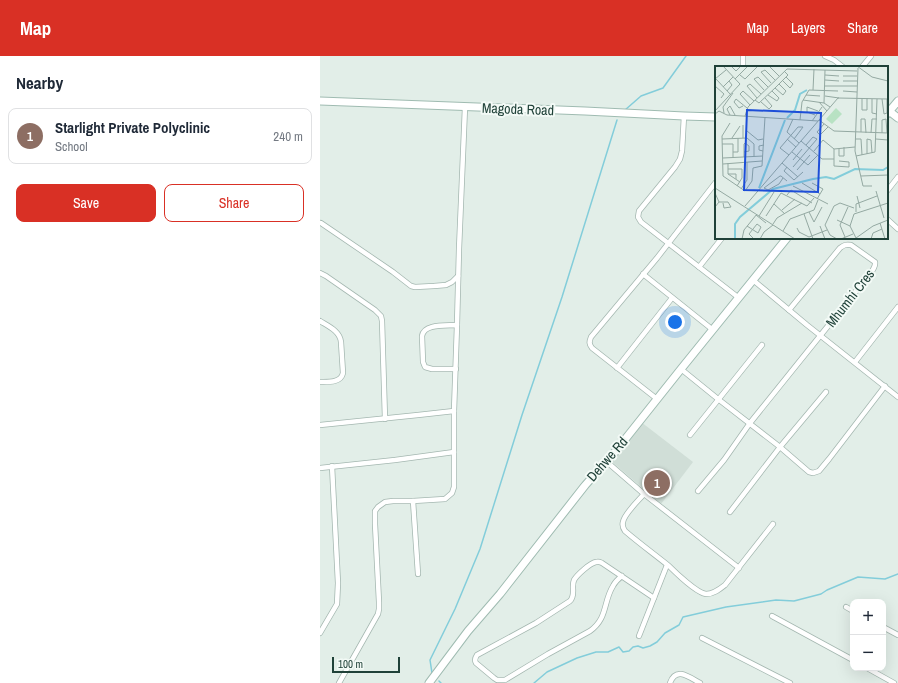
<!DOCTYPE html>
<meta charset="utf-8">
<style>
:root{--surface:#fff;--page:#f2f2f3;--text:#1f2937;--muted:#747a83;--line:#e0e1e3;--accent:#d93025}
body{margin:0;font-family:"Archivo Narrow",sans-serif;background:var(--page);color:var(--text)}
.controls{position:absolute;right:12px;bottom:12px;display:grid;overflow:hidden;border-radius:8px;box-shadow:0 4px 16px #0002}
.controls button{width:36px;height:36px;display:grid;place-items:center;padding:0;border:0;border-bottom:1px solid var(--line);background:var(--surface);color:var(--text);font:20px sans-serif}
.scale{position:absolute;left:12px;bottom:10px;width:68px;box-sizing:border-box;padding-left:4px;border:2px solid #1f4138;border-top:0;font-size:11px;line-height:14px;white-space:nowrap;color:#1f4138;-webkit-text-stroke:3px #f3faf6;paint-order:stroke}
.you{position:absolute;left:355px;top:266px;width:14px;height:14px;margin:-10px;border:3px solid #fff;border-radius:50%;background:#1a73e8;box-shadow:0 0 0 6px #1a73e833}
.badge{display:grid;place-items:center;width:26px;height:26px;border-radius:50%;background:var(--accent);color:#fff;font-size:13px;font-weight:700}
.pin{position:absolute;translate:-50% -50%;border:2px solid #fff;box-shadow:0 1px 4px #0006}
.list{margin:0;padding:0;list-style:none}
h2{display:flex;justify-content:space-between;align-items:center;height:52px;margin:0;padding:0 16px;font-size:17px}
h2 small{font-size:13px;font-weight:400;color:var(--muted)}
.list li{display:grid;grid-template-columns:26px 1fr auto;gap:12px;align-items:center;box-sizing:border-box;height:56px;margin:0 8px 8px;padding:0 8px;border:1px solid var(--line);border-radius:8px}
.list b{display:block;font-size:15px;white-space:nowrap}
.list p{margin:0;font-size:13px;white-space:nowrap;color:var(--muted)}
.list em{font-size:13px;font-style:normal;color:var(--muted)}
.actions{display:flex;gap:8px;padding:12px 16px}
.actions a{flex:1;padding:9px 0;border:1px solid var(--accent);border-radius:8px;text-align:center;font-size:14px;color:var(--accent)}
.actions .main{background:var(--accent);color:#fff}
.map{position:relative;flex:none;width:578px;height:627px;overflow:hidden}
header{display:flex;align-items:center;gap:24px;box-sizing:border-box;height:56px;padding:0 20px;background:var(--accent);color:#fff}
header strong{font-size:19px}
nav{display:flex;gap:22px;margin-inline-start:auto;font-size:14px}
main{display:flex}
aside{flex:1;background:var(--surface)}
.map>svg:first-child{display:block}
.built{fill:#d0ded7}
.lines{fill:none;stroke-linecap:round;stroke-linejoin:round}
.stream{stroke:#83cdda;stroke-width:1.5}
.street-casing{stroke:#a4b7b0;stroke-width:6}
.secondary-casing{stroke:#9fbbb1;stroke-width:9}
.street{stroke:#fff;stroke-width:4.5}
.secondary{stroke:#fff;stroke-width:7}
.labels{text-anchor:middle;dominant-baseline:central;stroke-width:4;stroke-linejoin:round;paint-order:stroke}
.street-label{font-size:14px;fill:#1f4138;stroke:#f3faf6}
.inset-river{fill:none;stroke:#83cdda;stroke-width:2}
.inset-road{fill:none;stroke:#94a9a2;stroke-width:1}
.view{fill:#1d4ed8;fill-opacity:0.15;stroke:#1d4ed8;stroke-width:2}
.inset-edge{fill:none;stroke:#1f4138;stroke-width:2}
</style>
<header>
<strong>Map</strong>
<nav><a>Map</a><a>Layers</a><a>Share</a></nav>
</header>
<main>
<aside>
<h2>Nearby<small></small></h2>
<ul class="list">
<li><span class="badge" style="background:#8d6e63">1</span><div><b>Starlight Private Polyclinic</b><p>School</p></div><em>240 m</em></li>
</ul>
<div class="actions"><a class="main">Save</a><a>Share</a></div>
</aside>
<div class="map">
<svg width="578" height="627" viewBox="0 0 578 627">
<rect width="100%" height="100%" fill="#e2eee8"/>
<polygon class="built" points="321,366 373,406 341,448 290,404"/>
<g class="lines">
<g class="stream">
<polyline points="305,54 321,40 343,32 366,0"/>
<polyline points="112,617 110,604 135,553 160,493 202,359 242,241 297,64"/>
<polyline points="119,625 121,627"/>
<polyline points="214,627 227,616 257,602 276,596 288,596 299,591 303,596 309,595 313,591 318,590 323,592 330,590 337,586 345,577 359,569 363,561 406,551 456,544 474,545 501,538 507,534 538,521 565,523 578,518"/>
</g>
<defs>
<g id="street">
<polyline points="505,0 514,4 523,11"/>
<polyline points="423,11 423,0"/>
<polyline points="542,11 551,0"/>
<polyline points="364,60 362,95 360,103 355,111 319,155 318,161 321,166 419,242"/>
<polyline points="567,135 578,121"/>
<polyline points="567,163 578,173"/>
<polyline points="1,167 73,216 91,230 95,231 114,230 126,229 132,226 138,220"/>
<polyline points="379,211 402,182"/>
<polyline points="0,217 6,220 55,254 61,260 62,265 65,363"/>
<polyline points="323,218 393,274"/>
<polyline points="433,224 487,269 578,341"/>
<path d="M0,265c8,5 20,10 21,21l2,31c-2,10 -15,9 -23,9"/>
<polyline points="535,306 578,251"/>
<polyline points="297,312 352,242"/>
<path d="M136,313h-24l-7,-2 -2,-5 -1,-26c2,-13 25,-10 35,-11"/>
<polyline points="361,313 398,343 460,391 489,416 493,417 499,415 509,403 565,330"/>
<path d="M337,343l-65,-51c-3,-4 -3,-6 -1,-11l66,-79 59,-76"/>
<polyline points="0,369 98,359 134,355"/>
<polyline points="370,379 442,289"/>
<polyline points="287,406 324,438 419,512"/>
<polyline points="0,412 75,404 134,396"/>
<path d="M378,435l26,-31 26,-37 119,-148c3,-4 7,-8 6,-13l-24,-17c-5,-1 -7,0 -11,3l-51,62"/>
<path d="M324,438c-5,6 -20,20 -21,28 -1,3 0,6 2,9 14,12 29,23 44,35 7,7 28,27 37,28 8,0 14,-5 19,-9l48,-61"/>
<polyline points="93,445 98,518"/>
<polyline points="410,456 460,391 506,336"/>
<path d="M302,520c-4,3 -7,6 -9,10 -10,16 -5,32 -23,45l-42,23 -43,26h-8l-3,-2 -18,-15c-2,-3 -1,-5 1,-8l59,-32 34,-22c6,-6 1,-14 4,-21 3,-5 16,-17 22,-18 3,-1 4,0 6,1l52,35"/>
<polyline points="526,551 533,555"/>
<polyline points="452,560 533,604"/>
<polyline points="563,571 578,579"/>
<polyline points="0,577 17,548 18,527 12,410"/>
<polyline points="319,580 347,509"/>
<polyline points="382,582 470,627"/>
<polyline points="547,612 574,627"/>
<polyline points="19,627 58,558 59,553 59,546 55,468 55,455 58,451 65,446 73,445 93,445 125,443 132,437 134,431 134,355 137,269 139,193 145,51"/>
<path d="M350,627c6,-17 19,-6 30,0"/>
</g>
<g id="secondary">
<polyline points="0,45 265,55 364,60 396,61"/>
<polyline points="569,55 578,62"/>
<polyline points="567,58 578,45"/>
<path d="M109,627l39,-52 32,-37 83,-106c7,-9 16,-17 24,-26l74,-93 106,-131"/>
</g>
</defs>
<use href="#street" class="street-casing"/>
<use href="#secondary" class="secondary-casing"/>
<use href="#street" class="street"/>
<use href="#secondary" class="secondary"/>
</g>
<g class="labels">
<g class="street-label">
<text transform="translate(198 53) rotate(2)">Magoda Road</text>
<text transform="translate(530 242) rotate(-52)">Mhumhi Cres</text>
<text transform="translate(287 403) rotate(-49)">Dehwe Rd</text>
</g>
</g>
<g transform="translate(395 10)">
<rect width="173" height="173" fill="#e2eee8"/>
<path d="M121,42l6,6 -10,10 -6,-5z" fill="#b8e2c3"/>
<path class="inset-river" d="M72,52l8,-8 5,-16 7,-4M44,122l26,-68M20,173v-15l5,-7 33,-28 40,-10 13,-2 8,2 21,-10 28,1 5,-3"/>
<path class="inset-road" d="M16,0l5,5 5,-5M54,0l10,10M142,0l15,11 16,4M143,2l-3,83 8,35h9M110,4l-1,33 6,4M25,9l5,4 13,-13M110,9l14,1M128,10h14M0,13l11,-9M1,13l15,16M20,13l13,-13M67,14l8,8 3,-4 -7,-7M110,14l14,1M128,15h14M56,17l-10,-11 4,-2 10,10M0,20l9,8 -3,4M110,20h32M8,21l10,-10M60,22l8,7 3,-4 -7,-7M49,24l-10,-11 4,-2 10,10M98,24l1,-21M12,25l5,-6 -3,-4M128,25l14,1M53,29l9,6 2,-3 -7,-7M91,29l14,1M110,30l14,2M42,32l-10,-12 3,-2 11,10M147,32v12h5v-12M157,33v14l5,1M167,33l2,15 3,-1v-14M40,34l4,3 16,-15 13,-13 -4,-4M88,34l21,3M46,36l8,7 3,-3 -7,-8M104,36l8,9M35,39l-10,-11 3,-3 11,10M28,40l-4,2 -5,-6 2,-3 11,9M0,45l25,-27 -17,-18M9,47l-1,-6 10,-14M0,48l4,-3 8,4 91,6M15,49l-3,-6 3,-3 5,9M100,49l-8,-3v-5l11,4M30,50l3,-9 39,-38 70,2M78,53l-6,13 12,11M85,54l2,-18 7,-12 29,1M104,54l15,11 54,2M97,55l10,-14M15,57l-8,13 1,40 22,15 7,-10 1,-13 9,-2 3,-49M109,58l-7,8 3,3 8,-8M28,59v13M32,65l11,9 5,-1M146,66v-13h4l1,14M156,67l1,-14h5M167,67v-13l4,-1 1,14M17,72l8,-12M7,73l25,-1 7,6v13M72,73l9,8M140,73h6l1,16M161,73l12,1M86,75l21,18h12M7,78h11v14M119,83v17l15,1v-5l-10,-1M124,83v7h5v-9M48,85l-4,-1v-4l5,-1M99,85l9,-11 11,9 21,-2M18,86h5v-14M29,86l5,-1v-5l-4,-3 -1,1v13M77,86l16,13 10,-10M152,88v-15l4,1 1,13M74,89l-9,-7 18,-21h5l-9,12M141,90l19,-4 2,-53M8,92l40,-2M78,94l9,-11M13,97v11l12,8M67,97l16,14M8,98l39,-3M72,101l-3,4 10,9 9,-8M78,101l24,-28 -4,-2 -7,8M13,103h14v9l-5,8M82,104l13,-15M13,108h8v5M146,110l27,-1M68,112l-4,6 -11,6 -4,-2 16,-12h1l6,5M87,117l18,11M97,117l11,6 -6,10M78,120l35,18M0,122l80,51M26,123l6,-9v-18M161,125l8,27M0,127l4,9 -4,5M72,129l4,-5 21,13M142,130l3,12M4,136h9l3,5 -7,1 -1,-5M59,138l11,10M30,140l93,-108 50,1M67,144l13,-11M94,146l5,10 8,-15M141,146v-8l21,-8M89,148l9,25M41,149l10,8M44,150l15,-24M51,150l15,-23 26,13 7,-8M122,154l13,6M165,157l5,16M58,158l4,-6 25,-15M32,160l11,7M105,160l5,13M82,162l2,4 10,5 18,-7M68,165l7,-12 24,-9 4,-10M130,171l-5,-12 8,-18M141,172l-6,-12 4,-12 34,-11M141,172l17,-12 15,-6M27,173l2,-9 13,-16M39,173l-5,-5 8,-10 4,3 -3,6M45,173l4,-7 9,-7M122,173l-7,-4 -5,-10 9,-19 6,-3 14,5M126,173l12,-5M156,173l2,-6 9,-4"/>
<path class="view" d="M32,44l74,3 -3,79 -74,-2z"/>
<rect width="173" height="173" class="inset-edge"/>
</g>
</svg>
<div class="controls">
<button>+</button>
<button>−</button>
</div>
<div class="scale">100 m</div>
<div class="you"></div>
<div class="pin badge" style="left:337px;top:427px;background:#8d6e63">1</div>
</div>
</main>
